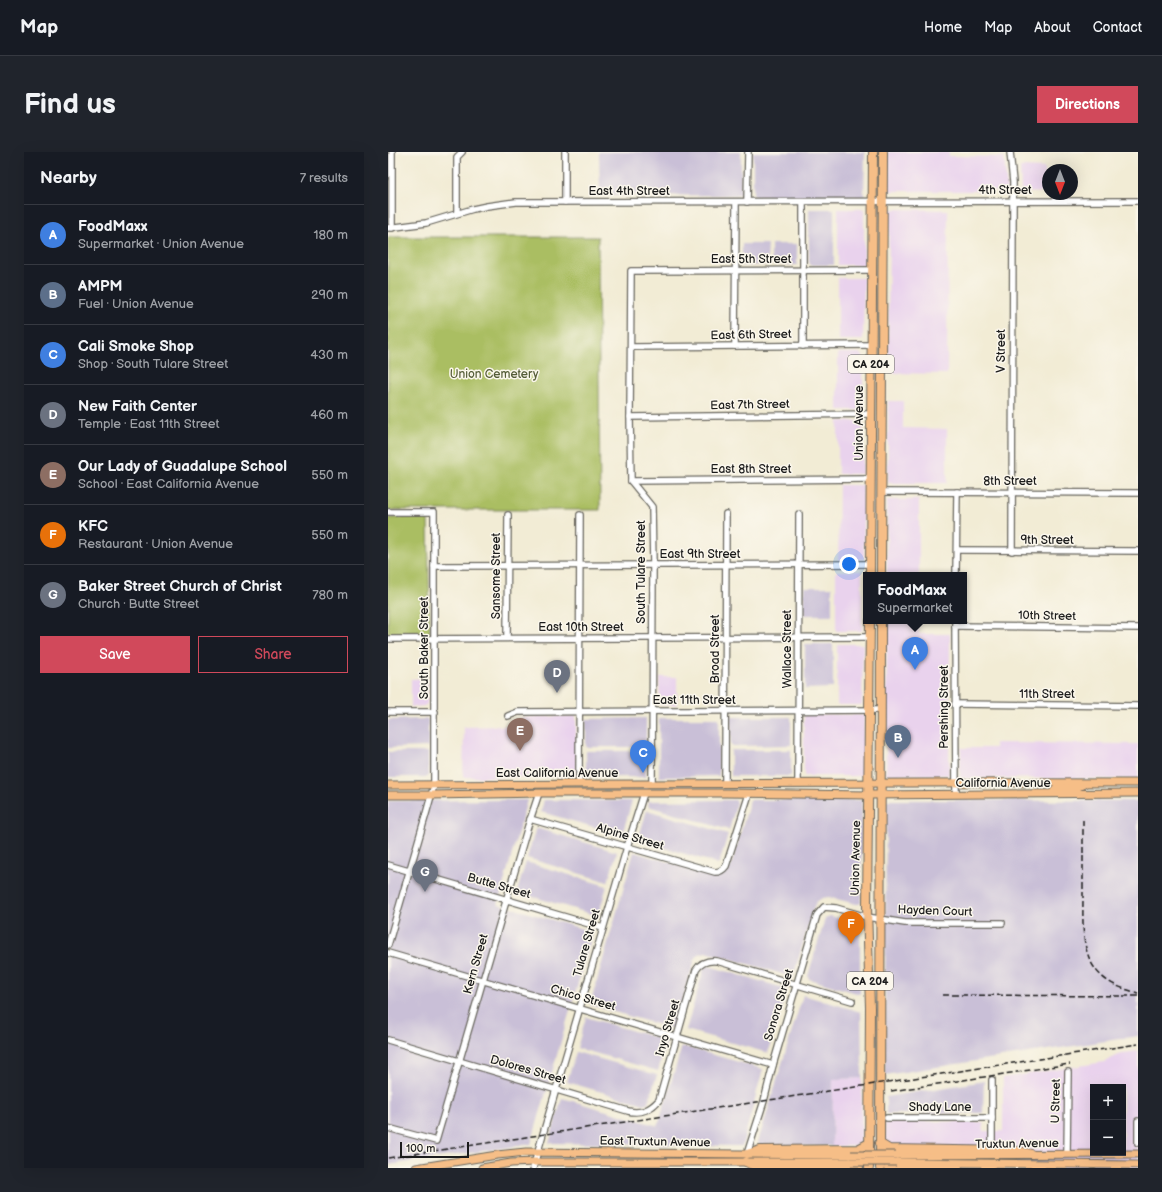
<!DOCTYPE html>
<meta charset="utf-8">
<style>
:root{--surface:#171b24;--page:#20242c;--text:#f1f3f6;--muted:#9ea1a6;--line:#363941;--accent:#d1495b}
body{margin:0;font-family:"Balsamiq Sans",sans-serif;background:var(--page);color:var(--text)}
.controls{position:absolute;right:12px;bottom:12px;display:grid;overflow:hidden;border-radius:0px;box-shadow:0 4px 16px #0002}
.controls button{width:36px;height:36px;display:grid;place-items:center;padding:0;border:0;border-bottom:1px solid var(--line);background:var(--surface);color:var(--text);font:20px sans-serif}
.compass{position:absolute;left:654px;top:12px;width:36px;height:36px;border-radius:50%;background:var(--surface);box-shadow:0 4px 16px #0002;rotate:180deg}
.scale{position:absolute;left:12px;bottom:10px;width:69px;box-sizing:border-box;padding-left:4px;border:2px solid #1c1c1c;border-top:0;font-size:11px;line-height:14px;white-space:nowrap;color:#1c1c1c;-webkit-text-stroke:3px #fbf7ec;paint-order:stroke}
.you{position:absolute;left:461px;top:412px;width:14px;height:14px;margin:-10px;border:3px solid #fff;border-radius:50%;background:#1a73e8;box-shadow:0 0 0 6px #1a73e833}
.badge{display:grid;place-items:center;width:26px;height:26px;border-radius:50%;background:var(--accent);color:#fff;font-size:13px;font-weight:700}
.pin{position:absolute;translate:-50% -33px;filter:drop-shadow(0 1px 2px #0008)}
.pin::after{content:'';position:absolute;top:21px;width:14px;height:12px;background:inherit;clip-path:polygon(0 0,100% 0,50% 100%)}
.popup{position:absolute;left:475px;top:420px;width:104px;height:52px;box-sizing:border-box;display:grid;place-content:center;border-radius:0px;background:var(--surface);filter:drop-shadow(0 1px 3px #0005);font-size:13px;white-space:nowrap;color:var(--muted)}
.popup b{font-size:15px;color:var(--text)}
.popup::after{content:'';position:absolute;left:50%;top:100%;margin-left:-8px;border:8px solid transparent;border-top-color:var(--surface)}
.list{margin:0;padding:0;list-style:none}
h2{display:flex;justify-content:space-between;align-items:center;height:52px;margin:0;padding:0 16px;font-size:17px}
h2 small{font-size:13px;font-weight:400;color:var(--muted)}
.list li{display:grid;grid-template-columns:26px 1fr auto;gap:12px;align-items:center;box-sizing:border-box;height:60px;padding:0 16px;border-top:1px solid var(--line)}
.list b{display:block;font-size:15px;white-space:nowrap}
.list p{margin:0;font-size:13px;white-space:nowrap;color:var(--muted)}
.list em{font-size:13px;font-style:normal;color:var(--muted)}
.actions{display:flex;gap:8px;padding:12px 16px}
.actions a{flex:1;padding:9px 0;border:1px solid var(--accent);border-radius:0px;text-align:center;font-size:14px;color:var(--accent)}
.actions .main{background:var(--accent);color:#fff}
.map{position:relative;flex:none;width:750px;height:1016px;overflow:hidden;border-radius:0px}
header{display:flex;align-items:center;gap:24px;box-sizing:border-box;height:56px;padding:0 20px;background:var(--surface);border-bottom:1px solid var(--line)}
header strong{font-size:19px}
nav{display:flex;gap:22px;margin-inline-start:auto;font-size:14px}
.intro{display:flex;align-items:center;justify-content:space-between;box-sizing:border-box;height:96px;padding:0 24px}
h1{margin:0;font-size:28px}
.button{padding:10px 18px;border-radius:0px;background:var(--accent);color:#fff;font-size:14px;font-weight:700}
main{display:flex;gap:24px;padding:0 24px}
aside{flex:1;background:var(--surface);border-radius:0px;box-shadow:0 4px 16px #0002}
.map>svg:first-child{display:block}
.built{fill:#e9d2ed;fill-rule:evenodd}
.industrial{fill:#c9bfd7}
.green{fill:#aabe62;stroke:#636d3f}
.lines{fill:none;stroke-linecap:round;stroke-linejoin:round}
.minor-casing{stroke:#67655d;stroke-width:8}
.major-casing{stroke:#67655d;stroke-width:9}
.highway-casing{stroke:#67655d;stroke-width:10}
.minor{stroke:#fff;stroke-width:5.5}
.major{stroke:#f6be87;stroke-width:7}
.highway{stroke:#f6be87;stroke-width:8}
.rail{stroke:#1c1c1c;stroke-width:1.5;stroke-dasharray:6 3;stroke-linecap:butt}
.major-bridge-casing{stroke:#67655d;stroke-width:9;stroke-linecap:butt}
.major-bridge{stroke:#f6be87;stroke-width:7}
.labels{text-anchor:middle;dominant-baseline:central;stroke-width:3;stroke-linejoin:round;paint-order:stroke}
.shield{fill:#fbf7ec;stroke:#5f5e5a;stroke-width:1}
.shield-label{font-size:11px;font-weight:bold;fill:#1c1c1c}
.street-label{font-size:12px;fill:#1c1c1c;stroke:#fbf7ec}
.park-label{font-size:12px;fill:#555d38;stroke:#fbf7ec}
</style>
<header>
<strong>Map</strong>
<nav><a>Home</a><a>Map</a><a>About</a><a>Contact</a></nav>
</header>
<div class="intro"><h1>Find us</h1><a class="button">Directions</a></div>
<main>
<aside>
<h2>Nearby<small>7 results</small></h2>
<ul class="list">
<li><span class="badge" style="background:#3f7fe0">A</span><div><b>FoodMaxx</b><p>Supermarket · Union Avenue</p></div><em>180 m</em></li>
<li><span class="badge" style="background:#5c6f8a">B</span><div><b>AMPM</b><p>Fuel · Union Avenue</p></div><em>290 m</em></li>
<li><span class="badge" style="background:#3f7fe0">C</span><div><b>Cali Smoke Shop</b><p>Shop · South Tulare Street</p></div><em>430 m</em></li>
<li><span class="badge" style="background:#6b7280">D</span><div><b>New Faith Center</b><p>Temple · East 11th Street</p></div><em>460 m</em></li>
<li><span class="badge" style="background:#8d6e63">E</span><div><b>Our Lady of Guadalupe School</b><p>School · East California Avenue</p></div><em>550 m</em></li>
<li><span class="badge" style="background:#e8710a">F</span><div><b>KFC</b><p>Restaurant · Union Avenue</p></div><em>550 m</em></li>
<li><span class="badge" style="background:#6b7280">G</span><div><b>Baker Street Church of Christ</b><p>Church · Butte Street</p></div><em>780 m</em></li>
</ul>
<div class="actions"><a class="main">Save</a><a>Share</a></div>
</aside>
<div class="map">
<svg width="750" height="1016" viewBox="0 0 750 1016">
<rect width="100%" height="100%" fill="#fbf7ec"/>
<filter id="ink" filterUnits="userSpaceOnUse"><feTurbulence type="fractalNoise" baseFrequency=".025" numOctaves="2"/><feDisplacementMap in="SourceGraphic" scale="8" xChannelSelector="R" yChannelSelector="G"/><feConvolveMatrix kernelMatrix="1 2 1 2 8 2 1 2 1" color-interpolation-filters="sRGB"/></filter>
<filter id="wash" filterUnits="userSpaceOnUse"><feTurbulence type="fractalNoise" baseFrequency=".012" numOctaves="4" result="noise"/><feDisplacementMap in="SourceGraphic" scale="16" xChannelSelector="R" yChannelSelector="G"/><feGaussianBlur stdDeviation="0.9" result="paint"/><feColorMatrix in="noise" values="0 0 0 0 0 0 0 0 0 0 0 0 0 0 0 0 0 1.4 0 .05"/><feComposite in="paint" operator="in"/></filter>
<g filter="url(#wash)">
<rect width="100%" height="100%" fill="#f2ecd5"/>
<g class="built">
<polygon points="500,0 561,0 561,4 616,5 619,39 500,39"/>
<polygon points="632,15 657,16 657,41 634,40 633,38"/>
<rect x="450" y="57" width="26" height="56"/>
<polygon points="501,57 560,58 559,222 500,221"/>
<polygon points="450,126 476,126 475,188 450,188"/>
<polygon points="450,201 472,201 475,204 475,254 471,258 450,258"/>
<polygon points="500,249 515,249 515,276 559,277 559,331 500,331"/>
<rect x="450" y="269" width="25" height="53"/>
<polygon points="451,333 475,333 476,407 450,408"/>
<rect x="499" y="348" width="32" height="75"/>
<rect x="448" y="419" width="26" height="60"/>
<polygon points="499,469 531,469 531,482 562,482 561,623 498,623"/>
<polygon points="449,492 475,492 474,553 449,553"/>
<polygon points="271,525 289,525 289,553 272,553"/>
<polygon points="40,526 39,552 36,554 23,555 23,527"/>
<polygon points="420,562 476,563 475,624 416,624 416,564"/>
<polygon points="188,564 188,623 186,625 75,625 76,575 116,574 125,572 130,567 136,565"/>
<polygon points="607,591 750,592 750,627 572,626 573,596 607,596"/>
<path d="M750,899v117h-253v-47l98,1 1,9h19v-53l101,-16 19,-9zM705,935h30v66h-30z"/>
<polygon points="474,926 473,990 465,994 444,994 445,927"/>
</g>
<g class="industrial">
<polygon points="211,0 353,0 353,43 212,44"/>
<polygon points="365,0 477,0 476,45 367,45 365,43"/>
<rect x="421" y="57" width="25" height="56"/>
<polygon points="354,92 380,92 379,113 354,114"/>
<rect x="383" y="92" width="26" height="21"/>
<rect x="416" y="435" width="28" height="28"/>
<polygon points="417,492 445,492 445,536 417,537"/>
<polygon points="343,565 403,565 403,593 343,594"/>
<polygon points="258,566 258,595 198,595 198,567"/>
<polygon points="271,566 331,566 331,624 271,625"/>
<polygon points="40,567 40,595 0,596 0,568"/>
<rect x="343" y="598" width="60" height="26"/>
<rect x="198" y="599" width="60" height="26"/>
<rect x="0" y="600" width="40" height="25"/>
<polygon points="139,648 110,752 205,780 143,992 0,1013 0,649"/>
<polygon points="156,648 244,649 234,683 153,660"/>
<polygon points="347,648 349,650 341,678 260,654 261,649"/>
<polygon points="362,648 474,648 473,750 471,752 468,752 441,745 434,746 428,750 425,757 405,825 318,800 311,802 307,807 286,877 202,853 246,700 328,724 334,722 343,715"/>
<polygon points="501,648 750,649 750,884 497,923 498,651 499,649"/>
<polygon points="259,658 340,682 331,712 250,688"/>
<polygon points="148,676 229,700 220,730 139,706"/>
<polygon points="138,710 219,734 210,764 129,740"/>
<polygon points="442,764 466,770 470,773 472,776 472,842 421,827 420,824 436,770 438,766"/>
<polygon points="317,813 399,837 380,901 298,878"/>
<polygon points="415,843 473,860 474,926 445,927 444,994 372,994 370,990"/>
<polygon points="198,865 279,889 270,919 189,896"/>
<polygon points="294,894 375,917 354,994 161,991 174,946 270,974"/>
<polygon points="188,900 269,923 260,951 256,952 179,930"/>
<polygon points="596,929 595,961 498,962 498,945"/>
</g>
<g class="green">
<polygon points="0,85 210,85 212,358 0,358"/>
<polygon points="40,365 42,482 0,482 0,366"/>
</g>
</g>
<g filter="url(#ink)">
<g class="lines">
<defs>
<g id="minor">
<polyline points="622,0 625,30 625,49 624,399"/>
<polyline points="177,50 177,0"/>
<polyline points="359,50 360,0"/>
<polyline points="69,61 69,5 74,0"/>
<polyline points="0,76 38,71 85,57 99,54 128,50 750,49"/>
<polyline points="4,76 4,0"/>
<polyline points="347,194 348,50"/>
<polyline points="415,194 415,50"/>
<polyline points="243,195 484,193"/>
<polyline points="242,265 483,262"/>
<polyline points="243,329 483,327"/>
<polyline points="494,340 750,341"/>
<polyline points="0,360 46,360 46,633 38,662 0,793"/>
<polyline points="569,398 750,399"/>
<polyline points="46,414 482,412"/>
<polyline points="568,423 569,340"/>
<polyline points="567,469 568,642"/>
<polyline points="567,474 750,476"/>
<polyline points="119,486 120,363"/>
<polyline points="0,487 482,485"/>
<polyline points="567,552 750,554"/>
<polyline points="0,560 47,560"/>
<polyline points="120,564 130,560 493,558"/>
<polyline points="410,631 411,362"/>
<polyline points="191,632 192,363"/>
<polyline points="264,632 265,413 264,355 243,329 242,265 243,119 484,118"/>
<polyline points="337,632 338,362"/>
<path d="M142,667l185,53c5,0 8,-2 11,-6l23,-72"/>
<polyline points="0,713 215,776"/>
<polyline points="0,801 385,913"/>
<path d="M0,888l240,71c13,3 22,-1 31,-11l37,-130c5,-8 12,-10 21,-9l135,40"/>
<polyline points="499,966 604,966"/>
<polyline points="750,969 750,991"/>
<polyline points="0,976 48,989 140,674 151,641"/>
<polyline points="359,1002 376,949 385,913 429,763 436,755 448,756 479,765 517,771 614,771"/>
<polyline points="604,1002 604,928"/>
<polyline points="679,1002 680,920"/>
<polyline points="145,1016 239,695 256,641"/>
</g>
<g id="major">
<path d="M0,633c250,-1 500,-3 750,-2"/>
<polyline points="666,639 668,637 690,635 696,632"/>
<polyline points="0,643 44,643 151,641 338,641 481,643 750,641"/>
<polyline points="508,1003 750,1002"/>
<polyline points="508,1010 750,1013"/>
<polyline points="28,1016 109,1003 138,1000 463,1003"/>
<polyline points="94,1016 123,1011 147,1010 463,1010"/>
</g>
<g id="highway">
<polyline points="482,423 485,0"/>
<polyline points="493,423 495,0"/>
<polyline points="491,991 501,997 631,999 643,1002"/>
<polyline points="359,1002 372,998 470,997 481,991"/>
<polyline points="358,1010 369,1015 471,1016"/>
<polyline points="481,1016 482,856 479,755 482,469"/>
<polyline points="492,1016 493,469"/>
<polyline points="500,1016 570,1016"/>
<polyline points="597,1016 605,1012"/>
</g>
</defs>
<use href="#minor" class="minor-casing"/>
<use href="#major" class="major-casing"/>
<use href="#highway" class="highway-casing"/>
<use href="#minor" class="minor"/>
<use href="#major" class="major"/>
<use href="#highway" class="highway"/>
<g class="rail">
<path d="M695,668c0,25 0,50 0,75 0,35 -4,74 34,91 7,3 14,5 21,7"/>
<polyline points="555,843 750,844"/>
<polyline points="503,939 682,912"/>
<polyline points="0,1006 750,892"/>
</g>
<defs>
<g id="major-bridge">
<polyline points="463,1003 508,1003"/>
<polyline points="463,1010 508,1010"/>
</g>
</defs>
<use href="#major-bridge" class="major-bridge-casing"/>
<use href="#major-bridge" class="major-bridge"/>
</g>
</g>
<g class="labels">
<g class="shield">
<rect x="460" y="203" width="46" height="18" rx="3"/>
<rect x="459" y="820" width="46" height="18" rx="3"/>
</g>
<g class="shield-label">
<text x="483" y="212">CA 204</text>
<text x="482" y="829">CA 204</text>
</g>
<g class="street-label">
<text x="617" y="38">4th Street</text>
<text x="241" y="39">East 4th Street</text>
<text x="363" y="107">East 5th Street</text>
<text transform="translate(363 183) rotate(-1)">East 6th Street</text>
<text transform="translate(613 199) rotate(-90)">V Street</text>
<text transform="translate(362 253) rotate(-1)">East 7th Street</text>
<text transform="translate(471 271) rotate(-90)">Union Avenue</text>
<text x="363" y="317">East 8th Street</text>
<text x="622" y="329">8th Street</text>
<text x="659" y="388">9th Street</text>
<text x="312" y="402">East 9th Street</text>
<text transform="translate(253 420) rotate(-90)">South Tulare Street</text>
<text transform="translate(108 424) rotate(-90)">Sansome Street</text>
<text transform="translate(659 464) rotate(1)">10th Street</text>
<text x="193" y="475">East 10th Street</text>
<text transform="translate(36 496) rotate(-90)">South Baker Street</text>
<text transform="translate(327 497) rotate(-90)">Broad Street</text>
<text transform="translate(399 497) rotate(-90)">Wallace Street</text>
<text x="659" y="542">11th Street</text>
<text x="306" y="548">East 11th Street</text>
<text transform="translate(556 555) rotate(-90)">Pershing Street</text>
<text x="169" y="621">East California Avenue</text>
<text x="615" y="631">California Avenue</text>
<text transform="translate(242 685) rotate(16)">Alpine Street</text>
<text transform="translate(468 706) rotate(-89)">Union Avenue</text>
<text transform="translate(111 734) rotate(16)">Butte Street</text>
<text transform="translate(547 759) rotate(2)">Hayden Court</text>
<text transform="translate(199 791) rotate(-74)">Tulare Street</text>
<text transform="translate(88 812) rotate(-74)">Kern Street</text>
<text transform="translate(195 846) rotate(16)">Chico Street</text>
<text transform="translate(391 853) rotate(-73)">Sonora Street</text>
<text transform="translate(280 876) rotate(-74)">Inyo Street</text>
<text transform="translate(140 918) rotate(16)">Dolores Street</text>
<text transform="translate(668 949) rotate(-89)">U Street</text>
<text x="552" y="955">Shady Lane</text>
<text transform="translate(267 990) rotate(1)">East Truxtun Avenue</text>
<text transform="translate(629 992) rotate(-1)">Truxtun Avenue</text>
</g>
<g class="park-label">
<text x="106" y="222">Union Cemetery</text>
</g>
</g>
</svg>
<div class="controls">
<button>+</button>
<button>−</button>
</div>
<svg class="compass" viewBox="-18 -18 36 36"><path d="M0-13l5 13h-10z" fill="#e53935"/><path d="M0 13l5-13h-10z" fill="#9ea1a6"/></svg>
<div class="scale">100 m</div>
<div class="you"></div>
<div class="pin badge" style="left:527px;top:518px;background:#3f7fe0">A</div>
<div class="popup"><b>FoodMaxx</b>Supermarket</div>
<div class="pin badge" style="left:510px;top:606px;background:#5c6f8a">B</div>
<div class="pin badge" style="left:255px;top:621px;background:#3f7fe0">C</div>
<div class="pin badge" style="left:169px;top:541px;background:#6b7280">D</div>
<div class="pin badge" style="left:132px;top:599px;background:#8d6e63">E</div>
<div class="pin badge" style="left:463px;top:792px;background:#e8710a">F</div>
<div class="pin badge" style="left:37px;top:740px;background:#6b7280">G</div>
</div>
</main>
